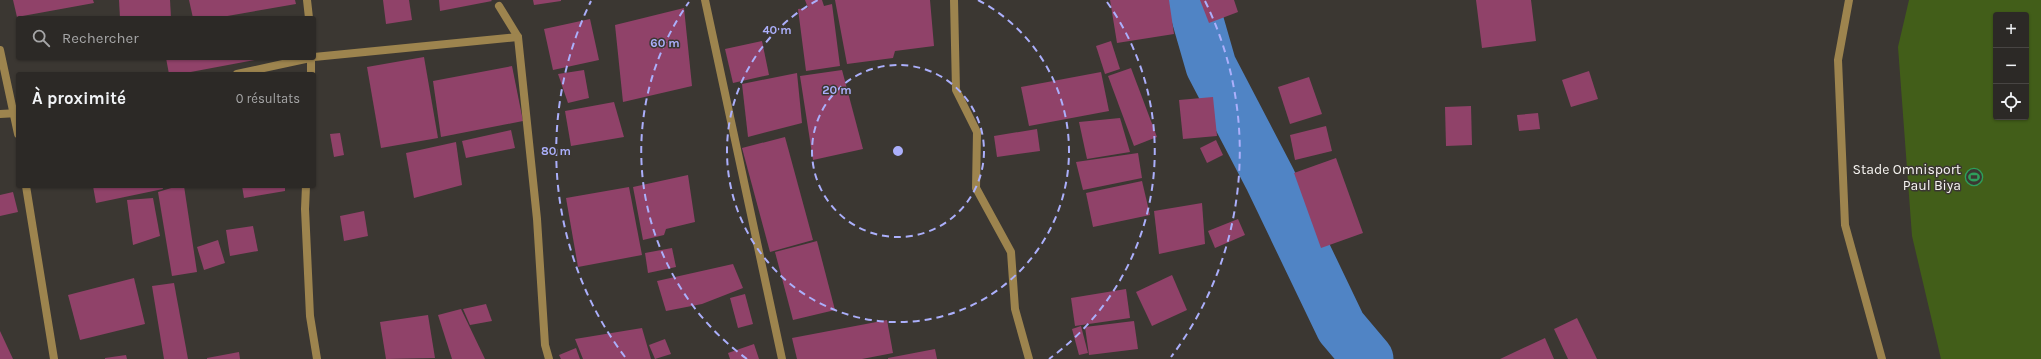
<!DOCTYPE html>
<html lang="fr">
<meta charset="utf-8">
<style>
:root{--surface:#2c2926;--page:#34312e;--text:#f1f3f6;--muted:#a6a6a7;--line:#484543}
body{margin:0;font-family:Karla,sans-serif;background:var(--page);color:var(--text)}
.controls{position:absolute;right:12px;top:12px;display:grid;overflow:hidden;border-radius:4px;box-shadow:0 1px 3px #0004}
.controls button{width:36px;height:36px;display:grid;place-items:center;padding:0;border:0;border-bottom:1px solid var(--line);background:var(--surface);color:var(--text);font:20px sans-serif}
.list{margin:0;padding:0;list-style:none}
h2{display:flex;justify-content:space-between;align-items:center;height:52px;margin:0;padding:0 16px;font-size:17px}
h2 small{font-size:13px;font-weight:400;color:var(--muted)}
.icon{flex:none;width:22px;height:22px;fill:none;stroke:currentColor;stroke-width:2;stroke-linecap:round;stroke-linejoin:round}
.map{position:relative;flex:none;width:2041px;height:359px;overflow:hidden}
.search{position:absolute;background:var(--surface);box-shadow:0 1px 3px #0004;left:16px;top:16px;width:300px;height:44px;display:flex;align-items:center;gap:10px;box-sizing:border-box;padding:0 14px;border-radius:4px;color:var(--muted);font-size:15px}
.panel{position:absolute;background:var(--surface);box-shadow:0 1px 3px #0004;left:16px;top:72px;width:300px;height:116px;border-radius:4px}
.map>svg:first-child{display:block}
.park{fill:#425e19;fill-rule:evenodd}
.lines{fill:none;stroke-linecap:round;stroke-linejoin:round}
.river{stroke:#5084c5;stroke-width:51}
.building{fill:#904269}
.minor{stroke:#9d844e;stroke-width:8}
.ring{fill:none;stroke:#abaffb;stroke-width:2;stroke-dasharray:7 5}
.labels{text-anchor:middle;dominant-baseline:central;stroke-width:3;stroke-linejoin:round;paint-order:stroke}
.poi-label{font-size:14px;fill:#f6f4f1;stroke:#3b3732;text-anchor:end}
.centre{fill:#abaffb;stroke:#3b3732;stroke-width:2}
.ring-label{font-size:12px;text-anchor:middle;font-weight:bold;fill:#abaffb;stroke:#3b3732;stroke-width:3;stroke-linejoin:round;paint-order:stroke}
</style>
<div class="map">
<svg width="2041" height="359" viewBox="0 0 2041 359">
<rect width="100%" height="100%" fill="#3b3732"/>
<path class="park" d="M1909,0h132v359h-100l-29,-123 -14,-189zM1996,15h30v102h-30z"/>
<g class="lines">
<polyline class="river" points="1192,0 1211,66 1270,179 1341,327 1368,359"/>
</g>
<g class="building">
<polygon points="13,0 93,0 94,3 17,17"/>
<polygon points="119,0 170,0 171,18 120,18"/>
<polygon points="189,0 295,0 296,4 216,18 193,18"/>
<polygon points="383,0 409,0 412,20 386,24"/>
<polygon points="439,0 491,0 492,1 440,11"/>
<polygon points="533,0 561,0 561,1 534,5"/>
<polygon points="805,0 822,0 824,6 832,4 840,66 806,71 798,9 808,8"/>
<polygon points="835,0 930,0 934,46 895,51 893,58 847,64"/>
<polygon points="1110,0 1169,0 1174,34 1117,43"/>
<polygon points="1200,0 1234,0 1238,12 1209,23"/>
<polygon points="1476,0 1531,0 1536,41 1482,48"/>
<polygon points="684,8 692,86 623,102 615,25"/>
<polygon points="590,19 599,60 553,70 544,29"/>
<polygon points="762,41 769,75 733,83 725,49"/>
<polygon points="1111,41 1120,69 1105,74 1096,46"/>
<polygon points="424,57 438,138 381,148 367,67"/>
<polygon points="166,58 260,58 260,59 180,74 169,74"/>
<polygon points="512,66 523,121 441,137 433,81"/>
<polygon points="1131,68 1157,137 1134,146 1108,76"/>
<polygon points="584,70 589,98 568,103 558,74"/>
<polygon points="842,70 863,149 813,160 800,76"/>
<polygon points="1589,71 1598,99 1571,107 1562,80"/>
<polygon points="1101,72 1109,111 1029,126 1021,87"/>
<polygon points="797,73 802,123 748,137 742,84"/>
<polygon points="1309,77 1322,114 1290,124 1278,87"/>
<polygon points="1213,97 1217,136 1183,139 1179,100"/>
<polygon points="614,102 624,137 571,146 565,111"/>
<polygon points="1471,106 1472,145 1446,146 1445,107"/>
<polygon points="1538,113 1540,129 1519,131 1517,115"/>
<polygon points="1120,118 1130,152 1087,159 1079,122"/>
<polygon points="1326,126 1332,151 1295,160 1290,135"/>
<polygon points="1037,129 1040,151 997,157 994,136"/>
<polygon points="511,130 515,148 466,158 462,141"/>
<polygon points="340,133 344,155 334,157 330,134"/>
<polygon points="785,137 813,240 770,252 742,148"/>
<polygon points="1216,140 1223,155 1207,163 1200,148"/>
<polygon points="456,142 462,185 414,198 406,153"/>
<polygon points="1138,153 1142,178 1083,190 1076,162"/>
<polygon points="1336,158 1363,233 1321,248 1294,173"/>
<polygon points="688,175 695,222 666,229 664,235 643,240 633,187"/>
<polygon points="1142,181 1150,215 1093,227 1086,193"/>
<polygon points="93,186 162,186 163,189 96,203"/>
<polygon points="178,186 184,186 197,272 172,276 158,192"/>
<polygon points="242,186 285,186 285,191 244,198"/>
<polygon points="629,187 642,255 578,267 566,198"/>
<polygon points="13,192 18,212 0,216 0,195"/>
<polygon points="153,198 160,236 133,245 127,200"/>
<polygon points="1202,203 1205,244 1159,254 1154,211"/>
<polygon points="364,211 368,236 344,241 340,216"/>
<polygon points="1238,219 1245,235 1215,248 1208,231"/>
<polygon points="253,226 258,251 230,256 226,230"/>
<polygon points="218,240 225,263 204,270 197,247"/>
<polygon points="817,241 835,310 793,320 775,252"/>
<polygon points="672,248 676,267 648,273 645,253"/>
<polygon points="733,264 743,288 702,304 666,311 657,281"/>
<polygon points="1172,275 1187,310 1152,326 1136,292"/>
<polygon points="134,278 145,324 80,340 68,295"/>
<polygon points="174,283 188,359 164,359 152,286"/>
<polygon points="1126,289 1130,318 1075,326 1071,298"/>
<polygon points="745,294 753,324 738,328 730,298"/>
<polygon points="486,304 492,321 470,325 463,309"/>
<polygon points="461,309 485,359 452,359 438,315"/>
<polygon points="428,315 435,358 386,359 380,322"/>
<polygon points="1577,318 1597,359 1568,359 1554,329"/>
<polygon points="887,320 893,353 862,359 797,359 792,338"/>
<polygon points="1134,321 1138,349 1089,355 1085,327"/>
<polygon points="1081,326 1088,353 1079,355 1072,329"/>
<polygon points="642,328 651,359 583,359 575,339"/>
<polygon points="0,331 13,359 0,359"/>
<polygon points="1545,338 1554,359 1500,359"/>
<polygon points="665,339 671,354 655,359 649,345"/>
<polygon points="754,344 759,359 730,359 728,353"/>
<polygon points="576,348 580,359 561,359 559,355"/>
<polygon points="935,349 937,359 888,359 888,358"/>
<polygon points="239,352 240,359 207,359 207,358"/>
<polygon points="126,355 127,359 105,359 105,358"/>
</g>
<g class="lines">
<g class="minor">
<polyline points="307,0 309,18"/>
<polyline points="705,0 782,359"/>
<polyline points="954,0 956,90 977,132 976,188 1011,252 1015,309 1029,359"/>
<polyline points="1849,0 1838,60 1845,225 1882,359"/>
<polyline points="499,6 518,37 537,219 545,345 549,359"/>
<polyline points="0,50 18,134"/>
<polyline points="314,57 518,37"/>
<polyline points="237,74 310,58"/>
<polyline points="311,74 311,58"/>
<polyline points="0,114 18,113"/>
<polyline points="26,186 54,359"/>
<polyline points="306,186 305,209 310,316 317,359"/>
</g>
</g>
<g class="ring">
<circle cx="898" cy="151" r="86"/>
<path d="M978 0A171 171 0 1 1 818 0"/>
<path d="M747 359A257 257 0 0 1 689 2M1107 2A257 257 0 0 1 1049 359"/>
<path d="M625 357A342 342 0 0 1 591 1M1205 1A342 342 0 0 1 1171 357"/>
</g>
<defs>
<symbol id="stadium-ring" viewBox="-11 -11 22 22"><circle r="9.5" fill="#3b3732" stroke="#2e9e5b" stroke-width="1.5"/><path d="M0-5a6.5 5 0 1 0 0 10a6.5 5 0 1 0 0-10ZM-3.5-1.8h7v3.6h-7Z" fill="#2e9e5b"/></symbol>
</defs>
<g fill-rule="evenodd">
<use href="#stadium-ring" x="1964" y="167" width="20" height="20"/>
</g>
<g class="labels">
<g class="poi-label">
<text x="1961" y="169">Stade Omnisport<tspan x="1961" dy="16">Paul Biya</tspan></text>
</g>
</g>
<circle cx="898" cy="151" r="6" class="centre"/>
<g class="ring-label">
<text x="777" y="34">40 m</text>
<text x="665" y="47">60 m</text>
<text x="837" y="94">20 m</text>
<text x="556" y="155">80 m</text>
</g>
</svg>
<div class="controls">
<button>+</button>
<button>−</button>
<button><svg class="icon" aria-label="locate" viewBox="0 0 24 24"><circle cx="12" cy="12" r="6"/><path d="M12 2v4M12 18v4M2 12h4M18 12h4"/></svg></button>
</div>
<div class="search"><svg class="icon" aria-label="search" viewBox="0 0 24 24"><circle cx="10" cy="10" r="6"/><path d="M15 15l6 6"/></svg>Rechercher</div>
<section class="panel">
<h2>À proximité<small>0 résultats</small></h2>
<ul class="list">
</ul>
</section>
</div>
